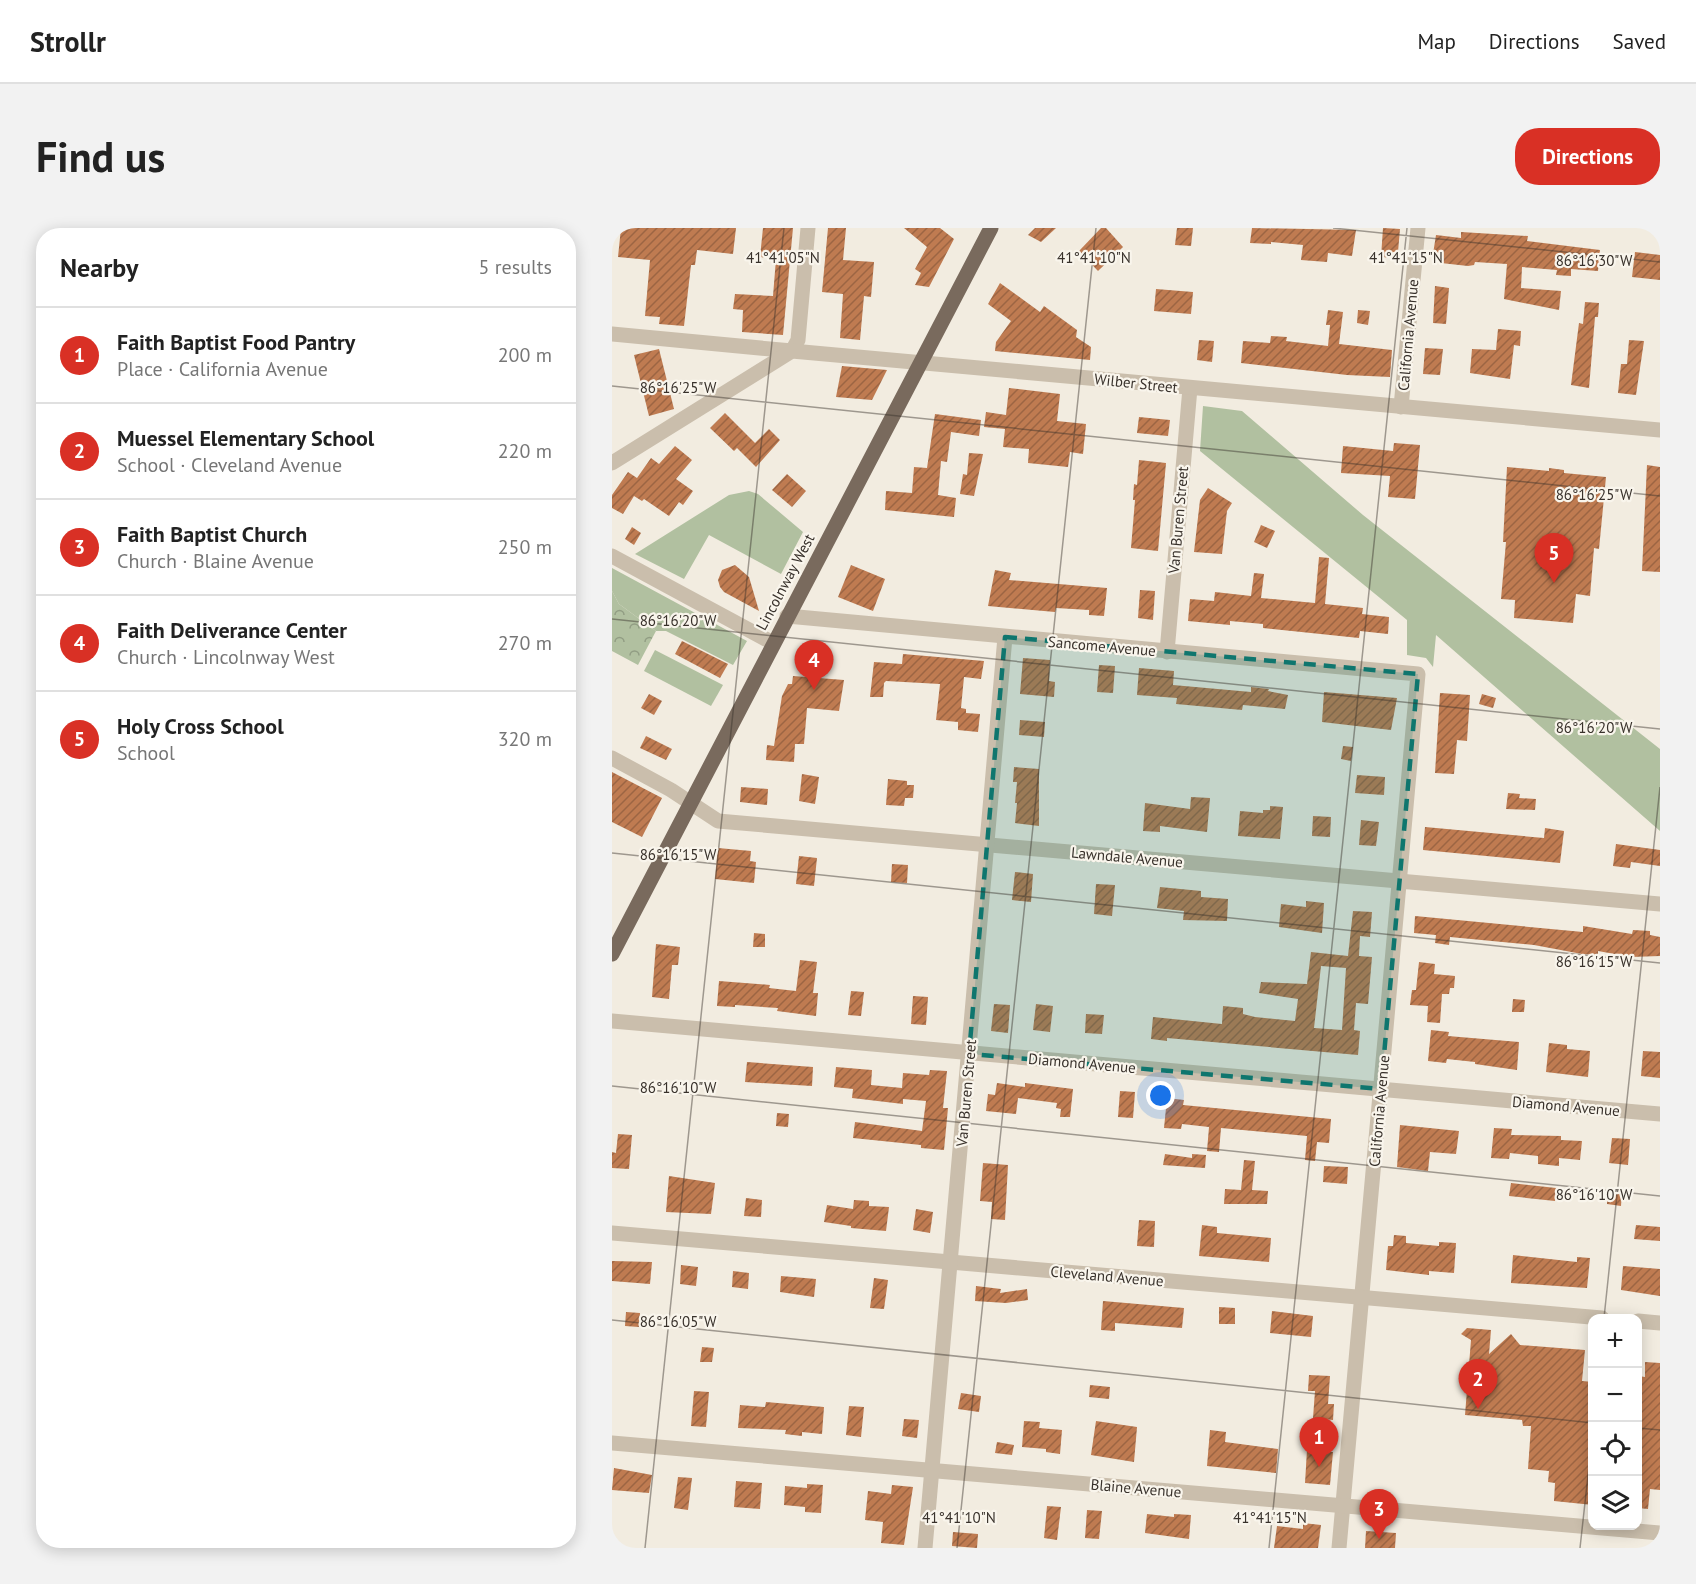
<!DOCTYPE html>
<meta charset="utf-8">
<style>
:root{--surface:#fff;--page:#f2f2f2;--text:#222;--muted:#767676;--line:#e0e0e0;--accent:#d93025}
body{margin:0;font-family:"PT Sans",sans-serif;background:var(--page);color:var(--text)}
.controls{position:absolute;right:18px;bottom:18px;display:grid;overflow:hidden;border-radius:12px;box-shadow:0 3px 15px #0003}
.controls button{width:54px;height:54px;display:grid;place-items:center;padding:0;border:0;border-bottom:2px solid var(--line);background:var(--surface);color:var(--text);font:30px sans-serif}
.you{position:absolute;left:549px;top:868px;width:21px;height:21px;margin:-15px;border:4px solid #fff;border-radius:50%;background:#1a73e8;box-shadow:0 0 0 9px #1a73e833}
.badge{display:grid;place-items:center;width:39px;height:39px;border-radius:50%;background:var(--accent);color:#fff;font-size:20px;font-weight:700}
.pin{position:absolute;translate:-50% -50px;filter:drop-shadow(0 2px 3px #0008)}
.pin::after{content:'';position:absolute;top:32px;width:21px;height:18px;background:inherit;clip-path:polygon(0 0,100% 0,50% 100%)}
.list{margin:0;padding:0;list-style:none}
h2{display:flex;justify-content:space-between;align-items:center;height:78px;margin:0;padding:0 24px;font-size:26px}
h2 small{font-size:20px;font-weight:400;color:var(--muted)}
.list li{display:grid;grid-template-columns:39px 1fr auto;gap:18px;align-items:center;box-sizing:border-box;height:96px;padding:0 24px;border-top:2px solid var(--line)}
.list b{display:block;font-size:22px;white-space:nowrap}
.list p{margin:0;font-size:20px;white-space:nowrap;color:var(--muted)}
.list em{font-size:20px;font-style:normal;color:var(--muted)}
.icon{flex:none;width:33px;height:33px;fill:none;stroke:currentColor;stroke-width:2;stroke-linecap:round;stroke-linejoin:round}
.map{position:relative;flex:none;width:1048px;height:1320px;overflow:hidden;border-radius:24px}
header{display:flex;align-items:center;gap:36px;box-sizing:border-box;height:84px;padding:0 30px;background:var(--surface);border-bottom:2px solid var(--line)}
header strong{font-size:28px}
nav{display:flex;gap:33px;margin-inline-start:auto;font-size:21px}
.intro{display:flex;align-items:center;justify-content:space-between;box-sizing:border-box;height:144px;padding:0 36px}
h1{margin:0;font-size:42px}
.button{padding:15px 27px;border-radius:24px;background:var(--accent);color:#fff;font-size:21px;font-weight:700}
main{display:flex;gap:36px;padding:0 36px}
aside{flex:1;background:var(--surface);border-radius:24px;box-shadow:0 3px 15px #0003}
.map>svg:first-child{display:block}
.green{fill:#b1c0a0}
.forest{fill:url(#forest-crowns)}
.building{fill:url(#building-hatch);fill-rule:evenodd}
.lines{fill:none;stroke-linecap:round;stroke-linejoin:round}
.minor{stroke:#cabeac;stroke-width:15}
.tertiary{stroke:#cabeac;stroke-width:15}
.primary{stroke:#796a5d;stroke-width:15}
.marked{fill:#0f766e;fill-opacity:0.2;stroke:#0f766e;stroke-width:4.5;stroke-dasharray:12 8;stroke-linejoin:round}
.ticks{fill:none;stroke:#38312b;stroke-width:1.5;stroke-opacity:0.45}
.labels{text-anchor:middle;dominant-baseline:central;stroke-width:4.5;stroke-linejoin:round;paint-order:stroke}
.street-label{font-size:15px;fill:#38312b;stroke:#f9f5ec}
.ticks-label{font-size:15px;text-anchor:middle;fill:#38312b;stroke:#f9f5ec;stroke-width:4.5;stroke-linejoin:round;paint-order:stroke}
</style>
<header>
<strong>Strollr</strong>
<nav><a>Map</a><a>Directions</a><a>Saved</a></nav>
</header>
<div class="intro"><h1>Find us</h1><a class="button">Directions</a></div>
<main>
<aside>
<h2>Nearby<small>5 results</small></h2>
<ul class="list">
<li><span class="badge">1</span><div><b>Faith Baptist Food Pantry</b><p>Place · California Avenue</p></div><em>200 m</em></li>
<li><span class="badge">2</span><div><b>Muessel Elementary School</b><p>School · Cleveland Avenue</p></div><em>220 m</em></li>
<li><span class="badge">3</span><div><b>Faith Baptist Church</b><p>Church · Blaine Avenue</p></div><em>250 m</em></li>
<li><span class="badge">4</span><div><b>Faith Deliverance Center</b><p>Church · Lincolnway West</p></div><em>270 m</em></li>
<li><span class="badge">5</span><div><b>Holy Cross School</b><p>School</p></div><em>320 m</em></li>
</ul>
</aside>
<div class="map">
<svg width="1048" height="1320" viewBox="0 0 1048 1320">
<defs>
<pattern id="forest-crowns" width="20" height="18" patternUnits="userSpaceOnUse" patternTransform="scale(1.5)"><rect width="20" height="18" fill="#b1c0a0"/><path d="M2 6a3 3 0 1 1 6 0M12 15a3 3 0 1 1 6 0" fill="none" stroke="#919d83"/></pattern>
<pattern id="building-hatch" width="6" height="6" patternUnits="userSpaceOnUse" patternTransform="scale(1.5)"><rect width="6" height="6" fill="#bf7b51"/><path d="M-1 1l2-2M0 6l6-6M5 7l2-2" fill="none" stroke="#9c6543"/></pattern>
</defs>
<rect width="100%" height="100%" fill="#f2ece0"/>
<g class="green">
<polygon points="591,178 630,183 751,287 1048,521 1048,603 824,407 821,439 814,430 795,427 795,392 588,223"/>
<polygon points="137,263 146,266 191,304 169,346 97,307 72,351 23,326 117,267"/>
<polygon points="0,340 135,413 121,437 54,403 44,403 7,376 0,363"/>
<polygon points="43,422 111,457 99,478 32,443"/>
</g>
<polygon class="forest" points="0,363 7,376 44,403 26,437 0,423"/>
<g class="building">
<polygon points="9,0 124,0 121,26 85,22 83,37 79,37 72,98 47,96 48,89 33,88 38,32 6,29"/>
<polygon points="151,0 181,0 171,107 130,104 131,82 121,81 123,66 161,68 164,31 148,29"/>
<polygon points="216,0 234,0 231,32 262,34 259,69 252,68 248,112 228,110 231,66 210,64"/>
<polygon points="292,0 328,0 342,11 317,59 303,57 309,45 303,41 315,19"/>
<polygon points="423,0 444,0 429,14 416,7"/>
<polygon points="489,0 494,0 511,19 486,43 467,23"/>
<polygon points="565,0 581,0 579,18 563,17"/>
<polygon points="640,0 744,2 740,28 716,25 715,34 689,32 691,17 659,14 659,16 638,15"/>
<polygon points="771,0 788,1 786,24 781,24 780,30 769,29"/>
<polygon points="849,4 916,8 915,13 988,22 986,43 959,41 959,48 944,47 945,42 910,39 909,60 949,63 947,82 892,71 895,36 863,34 862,37 856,38 829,35 830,28 821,26 824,7 849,10"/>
<polygon points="1023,24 1048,27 1048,52 1020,49"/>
<polygon points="388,55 428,84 432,78 465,102 464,109 479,119 478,132 383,123 384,114 399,93 376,76"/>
<polygon points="823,58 837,60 834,96 821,95"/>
<polygon points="544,61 581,64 579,86 542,83"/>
<polygon points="973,74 987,75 986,89 983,89 977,160 959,157 967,95 971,96"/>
<polygon points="716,82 731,84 727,116 780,122 778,149 735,147 629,135 631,113 658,115 659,108 675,109 674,113 716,118 718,97 714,97"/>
<polygon points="746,82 758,83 756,97 745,95"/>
<polygon points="886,101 909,103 908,118 902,117 898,151 858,145 860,121 884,122"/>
<polygon points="587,112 602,113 600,134 585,132"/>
<polygon points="1017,112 1032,113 1024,167 1006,165 1009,136 1015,136"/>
<polygon points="813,120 831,121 828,147 811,146"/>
<polygon points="47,121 62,181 37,188 22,127"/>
<polygon points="230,138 275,142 260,172 224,169"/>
<polygon points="397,160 448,166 445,193 474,196 471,226 458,224 456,239 416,235 417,221 391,219 393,201 372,199 374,184 394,187"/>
<polygon points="113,185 143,215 157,201 168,212 144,239 125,220 122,223 98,200"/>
<polygon points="323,186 369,192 367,208 339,204 335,234 329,233 326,267 344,270 342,289 273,282 274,263 300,265 302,239 315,240"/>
<polygon points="527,189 558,192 556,208 525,205"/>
<polygon points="782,215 808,217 803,271 776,269 778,248 729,245 731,218 781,223"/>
<polygon points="63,218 80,232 64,251 81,263 71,277 67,274 57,288 32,271 30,273 22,268 11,286 0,280 0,267 16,244 25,250 39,230 47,236"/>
<polygon points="357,225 371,226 362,268 348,266 351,246 355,247"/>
<polygon points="527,232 554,235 546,323 519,320 523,272 521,272 522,256 525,257"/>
<polygon points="1035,237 1048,239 1048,344 1030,343"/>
<polygon points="895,239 937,243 937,240 952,242 952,245 994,249 987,321 982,320 978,368 964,366 961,395 902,390 903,372 889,371 894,314 891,314"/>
<polygon points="175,246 194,263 180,279 160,262"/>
<polygon points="596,260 620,275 615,283 610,326 582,324 588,272"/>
<polygon points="649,297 663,303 655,320 642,314"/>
<polygon points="20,299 29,305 22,317 13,311"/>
<polygon points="707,329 717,330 713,376 751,380 750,386 777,389 776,406 748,403 747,410 651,400 651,396 618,393 618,397 576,393 578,371 602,373 603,364 639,368 642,345 652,346 649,370 703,375"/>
<polygon points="123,337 137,349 147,383 112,364 108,359 106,352 110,342"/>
<polygon points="239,337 273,351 261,383 226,369"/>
<polygon points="383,342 399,345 397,352 495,360 492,388 477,387 477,382 444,380 443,384 376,378"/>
<polygon points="528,362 543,363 541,392 526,390"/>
<polygon points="70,413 116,436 108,450 63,426"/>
<polygon points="291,426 372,433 369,451 352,449 349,480 354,481 354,485 368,486 366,504 346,502 346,494 324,492 328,456 274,453 272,455 271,469 258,469 262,434 290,436"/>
<polygon points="411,430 438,432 437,453 443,454 442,469 408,466"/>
<polygon points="487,437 503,438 501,465 485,464"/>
<polygon points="527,440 562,443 561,457 639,464 639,459 657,461 656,463 676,467 673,481 631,477 630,482 564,476 565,470 525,467"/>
<polygon points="181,448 232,452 227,483 195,480 192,516 183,516 182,534 154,532 155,517 162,518 170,468 176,456 180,456"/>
<polygon points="712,464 785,470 779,502 710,494"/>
<polygon points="828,465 858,467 855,513 845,512 842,546 823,545"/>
<polygon points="37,466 50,473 42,487 29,480"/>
<polygon points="870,466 884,470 881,480 867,476"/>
<polygon points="408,492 433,494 432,509 407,507"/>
<polygon points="34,508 60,521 54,532 28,520"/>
<polygon points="731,518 741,519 739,533 729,531"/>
<polygon points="402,539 427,541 427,598 403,595 405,575 403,575 405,554 401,554"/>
<polygon points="0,544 50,570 30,609 0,594"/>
<polygon points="190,546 207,549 203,576 187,573"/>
<polygon points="745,547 773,549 772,567 743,565"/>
<polygon points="276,551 295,553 295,557 302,557 301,570 293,570 292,578 274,577"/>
<polygon points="129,559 156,561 155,577 128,574"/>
<polygon points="896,565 908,566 907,570 924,571 923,582 894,581"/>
<polygon points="579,569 598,570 595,604 548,598 548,604 531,603 533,575 578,581"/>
<polygon points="658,578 671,579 668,611 626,608 628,583 651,585 651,582 658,582"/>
<polygon points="701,588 719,589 718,609 700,608"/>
<polygon points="749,592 767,594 764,618 747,617"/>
<polygon points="813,599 932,610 933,600 952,603 948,635 811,622"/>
<polygon points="1004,616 1048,622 1048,638 1019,634 1018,640 1001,638"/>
<polygon points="106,620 139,623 138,633 144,634 142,655 103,651"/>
<polygon points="187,628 205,630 202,658 184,656"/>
<polygon points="280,636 296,637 295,655 279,654"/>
<polygon points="403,644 421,646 419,674 400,672"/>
<polygon points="484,656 503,657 500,688 482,686"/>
<polygon points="548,659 589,663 589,669 616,671 615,693 571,692 572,683 545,680"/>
<polygon points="694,673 712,675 710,705 667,699 669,676 694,679"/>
<path d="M741,683l19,1 -2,25 -10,-1 -1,20 13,1 -4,47 -12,-1 -2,27 6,1 -2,24 -191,-17v3l-16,-2 2,-22 69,7 1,-18 20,2v6l12,3 40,4 3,-22 -39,-6 2,-11 46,2 4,-32 37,4zM709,738l25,2 -4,62 -28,-2z"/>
<polygon points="803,688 971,704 971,698 1020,706 1021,702 1038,703 1038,707 1048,709 1048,728 1019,729 986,723 986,727 970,726 922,717 838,709 837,717 823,715 824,707 802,705"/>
<polygon points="142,705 153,706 153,719 141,719"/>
<polygon points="44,716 68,719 66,737 60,737 57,771 40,769"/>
<polygon points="188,732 205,734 201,765 206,765 204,788 165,783 166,780 123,777 123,779 105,778 107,753 158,757 157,760 184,763"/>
<polygon points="807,734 823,736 822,746 843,748 842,760 838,760 837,766 830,766 828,795 815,794 816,778 798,777 800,762 804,762"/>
<polygon points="239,763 252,764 249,788 236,787"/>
<polygon points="301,768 316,769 314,797 299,796"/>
<polygon points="901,771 913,772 912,784 900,784"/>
<polygon points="382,776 398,777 396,805 379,803"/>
<polygon points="424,776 441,778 438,804 421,802"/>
<polygon points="474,786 492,787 490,806 473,805"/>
<polygon points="819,802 837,804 836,808 907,814 905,842 863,836 863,834 835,831 834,835 816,833"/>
<polygon points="937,815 955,817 955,821 978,823 976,849 934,844"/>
<polygon points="1031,823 1048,824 1048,850 1029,848"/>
<polygon points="135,834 201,839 200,858 133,854"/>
<polygon points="224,839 260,842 259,857 290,860 291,845 317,847 318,842 335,843 331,880 336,880 332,922 309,920 309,917 241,910 243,894 310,903 314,873 291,871 291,876 240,870 241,861 222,859"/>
<polygon points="385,855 413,859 413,855 461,861 458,889 448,889 449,881 444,880 445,875 406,870 404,886 374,883 376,866 383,867"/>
<polygon points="508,863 523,864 521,890 506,889"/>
<polygon points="555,870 572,872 571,877 719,891 717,915 705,914 703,933 693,932 695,908 609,900 607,924 595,923 597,899 570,896 569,901 552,900"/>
<polygon points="165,885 177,886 176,899 164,898"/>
<polygon points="788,897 847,903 844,926 818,924 816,943 785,939"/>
<polygon points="882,900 900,901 899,907 949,908 949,912 970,913 968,932 947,930 947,938 926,936 926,928 898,925 897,931 879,930"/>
<polygon points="6,906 20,907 17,941 0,940 0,924 4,925"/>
<polygon points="1000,910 1018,911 1016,937 997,935"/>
<polygon points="553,926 580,930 580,926 594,927 593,940 551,937"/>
<polygon points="632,932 643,933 640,962 656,963 655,976 612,976 613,961 629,962"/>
<polygon points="371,935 396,937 393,992 379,991 380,974 368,973"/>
<polygon points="712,938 736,939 735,956 711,954"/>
<polygon points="57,948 103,955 99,986 54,984"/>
<polygon points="899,955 944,960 943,973 897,968"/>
<polygon points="995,963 1010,964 1009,978 995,976"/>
<polygon points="134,970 150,972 149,989 132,988"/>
<polygon points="242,972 257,973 257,978 277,979 274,1003 239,1000 239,998 212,994 215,977 241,981"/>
<polygon points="304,981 321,984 318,1005 301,1002"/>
<polygon points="527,992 543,993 542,1019 525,1018"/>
<polygon points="590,997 605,999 605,1005 659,1010 657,1034 587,1028"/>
<polygon points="1024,997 1048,999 1048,1013 1022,1011"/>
<polygon points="782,1007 794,1008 794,1015 827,1018 827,1014 844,1015 842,1045 817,1043 817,1047 774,1042 776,1018 781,1018"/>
<polygon points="901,1027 965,1034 965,1029 978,1030 975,1060 899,1055"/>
<polygon points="0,1033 40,1034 38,1056 0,1053"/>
<polygon points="69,1037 86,1039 84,1058 68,1056"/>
<polygon points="1011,1038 1048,1041 1048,1068 1009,1062"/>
<polygon points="121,1043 137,1045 136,1061 120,1059"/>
<polygon points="169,1048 204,1051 202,1069 168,1064"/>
<polygon points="262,1050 276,1052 272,1081 258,1080"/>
<polygon points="364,1058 389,1061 388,1065 415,1061 416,1072 394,1075 363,1073"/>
<polygon points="491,1073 572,1080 570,1100 503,1095 503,1103 489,1102"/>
<polygon points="607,1079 623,1080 623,1096 607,1096"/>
<polygon points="660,1083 701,1088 699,1109 658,1105"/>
<polygon points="14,1084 28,1085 27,1099 13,1098"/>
<polygon points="855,1100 879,1102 877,1126 899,1106 908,1117 973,1122 970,1153 981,1154 981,1277 942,1273 943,1255 936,1254 937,1243 916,1241 919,1198 911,1198 910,1192 853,1187 859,1112 849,1106"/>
<polygon points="90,1119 102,1120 100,1134 88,1134"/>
<polygon points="1033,1134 1048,1135 1048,1262 1038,1261 1036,1281 1026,1280 1026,1148 1033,1149"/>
<polygon points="697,1147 718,1148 716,1176 722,1176 721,1192 701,1190 703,1163 696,1163"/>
<polygon points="478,1157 498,1159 497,1171 477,1169"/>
<polygon points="82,1163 97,1164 94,1199 79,1198"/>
<polygon points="349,1165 369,1168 367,1184 346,1181"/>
<polygon points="154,1174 212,1179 210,1206 190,1204 190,1208 173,1206 174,1202 126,1200 128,1177 153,1179"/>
<polygon points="237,1178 252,1179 249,1209 234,1207"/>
<polygon points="292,1191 307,1192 305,1210 290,1208"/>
<polygon points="412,1193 428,1194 427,1200 450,1202 448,1226 434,1224 434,1221 410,1219"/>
<polygon points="484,1193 525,1199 522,1234 479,1227"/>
<polygon points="598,1202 614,1204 613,1214 666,1221 664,1245 595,1238"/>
<polygon points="385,1214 402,1217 400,1227 383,1225"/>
<polygon points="695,1222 721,1224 718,1257 693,1255"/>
<polygon points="2,1240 40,1247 37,1265 0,1262"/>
<polygon points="66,1249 80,1250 76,1282 62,1280"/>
<polygon points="124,1253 150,1255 148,1281 122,1279"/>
<polygon points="195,1256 211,1257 209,1285 193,1284 193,1279 172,1277 173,1258 195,1260"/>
<polygon points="280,1257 301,1259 292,1317 269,1315 271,1294 253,1292 256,1263 279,1266"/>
<polygon points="435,1278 449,1279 445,1312 432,1310"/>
<polygon points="475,1282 490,1283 487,1311 473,1310"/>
<polygon points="535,1286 562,1289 562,1286 579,1287 577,1311 533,1305"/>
<polygon points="691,1295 709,1297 706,1320 662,1320 665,1298 691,1301"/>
<polygon points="754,1303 784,1305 783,1320 753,1320"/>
<polygon points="341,1304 366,1306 365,1320 340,1318"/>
</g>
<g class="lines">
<g class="minor">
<polyline points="0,106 180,123 186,112 196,0"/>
<polyline points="789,179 806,0"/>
<polyline points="0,328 161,415"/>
<polyline points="175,388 806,446 727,1320"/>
<polyline points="555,424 578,160"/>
<polyline points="0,530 59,562 106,593 1048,676"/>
<polyline points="0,1005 990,1090"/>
<polyline points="1026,1093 1048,1095"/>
<polyline points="0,1215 1048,1305"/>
<polyline points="313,1320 393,409"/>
</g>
<g class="tertiary">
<polyline points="0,235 180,123 1048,202"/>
<polyline points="0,793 1048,886"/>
</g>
<polyline class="primary" points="0,726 379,0"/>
</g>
<path class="marked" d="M393,409l413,37 -37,415 -412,-35z"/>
<path class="ticks" d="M721,0l327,34M0,158l1048,110M0,391l1048,110M0,625l1048,110M0,858l1048,110M992,1090l56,-531M0,1092l981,103M1026,1200l22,2M33,1320l139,-1320M345,1320l139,-1320M657,1320l138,-1320M968,1320l13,-118"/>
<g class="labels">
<g class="street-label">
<text transform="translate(796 107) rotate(-85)">California Avenue</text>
<text transform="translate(524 155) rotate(6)">Wilber Street</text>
<text transform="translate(566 292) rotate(-85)">Van Buren Street</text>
<text transform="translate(173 354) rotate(-62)">Lincolnway West</text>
<text transform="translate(490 418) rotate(5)">Sancome Avenue</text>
<text transform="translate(515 629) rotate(5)">Lawndale Avenue</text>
<text transform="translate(470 835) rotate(5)">Diamond Avenue</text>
<text transform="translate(354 865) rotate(-85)">Van Buren Street</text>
<text transform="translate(954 878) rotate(5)">Diamond Avenue</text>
<text transform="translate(767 883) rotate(-85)">California Avenue</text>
<text transform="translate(495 1048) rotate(5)">Cleveland Avenue</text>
<text transform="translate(524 1260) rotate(5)">Blaine Avenue</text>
</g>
</g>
<g class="ticks-label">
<text x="171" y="35">41°41'05"N</text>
<text x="482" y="35">41°41'10"N</text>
<text x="794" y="35">41°41'15"N</text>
<text x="982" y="38">86°16'30"W</text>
<text x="66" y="165">86°16'25"W</text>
<text x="982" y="272">86°16'25"W</text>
<text x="66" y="398">86°16'20"W</text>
<text x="982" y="505">86°16'20"W</text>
<text x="66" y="632">86°16'15"W</text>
<text x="982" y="739">86°16'15"W</text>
<text x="66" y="865">86°16'10"W</text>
<text x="982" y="972">86°16'10"W</text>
<text x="66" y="1099">86°16'05"W</text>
<text x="347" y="1295">41°41'10"N</text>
<text x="658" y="1295">41°41'15"N</text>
</g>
</svg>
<div class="controls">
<button>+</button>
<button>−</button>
<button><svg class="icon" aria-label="locate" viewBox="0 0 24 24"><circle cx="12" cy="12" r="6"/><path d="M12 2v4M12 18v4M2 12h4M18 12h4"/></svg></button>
<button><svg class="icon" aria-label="layers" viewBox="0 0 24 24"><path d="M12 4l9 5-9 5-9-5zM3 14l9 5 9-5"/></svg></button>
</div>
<div class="you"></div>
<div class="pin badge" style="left:707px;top:1239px">1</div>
<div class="pin badge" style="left:866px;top:1181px">2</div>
<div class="pin badge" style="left:767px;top:1311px">3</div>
<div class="pin badge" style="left:202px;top:462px">4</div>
<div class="pin badge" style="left:942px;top:355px">5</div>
</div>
</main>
